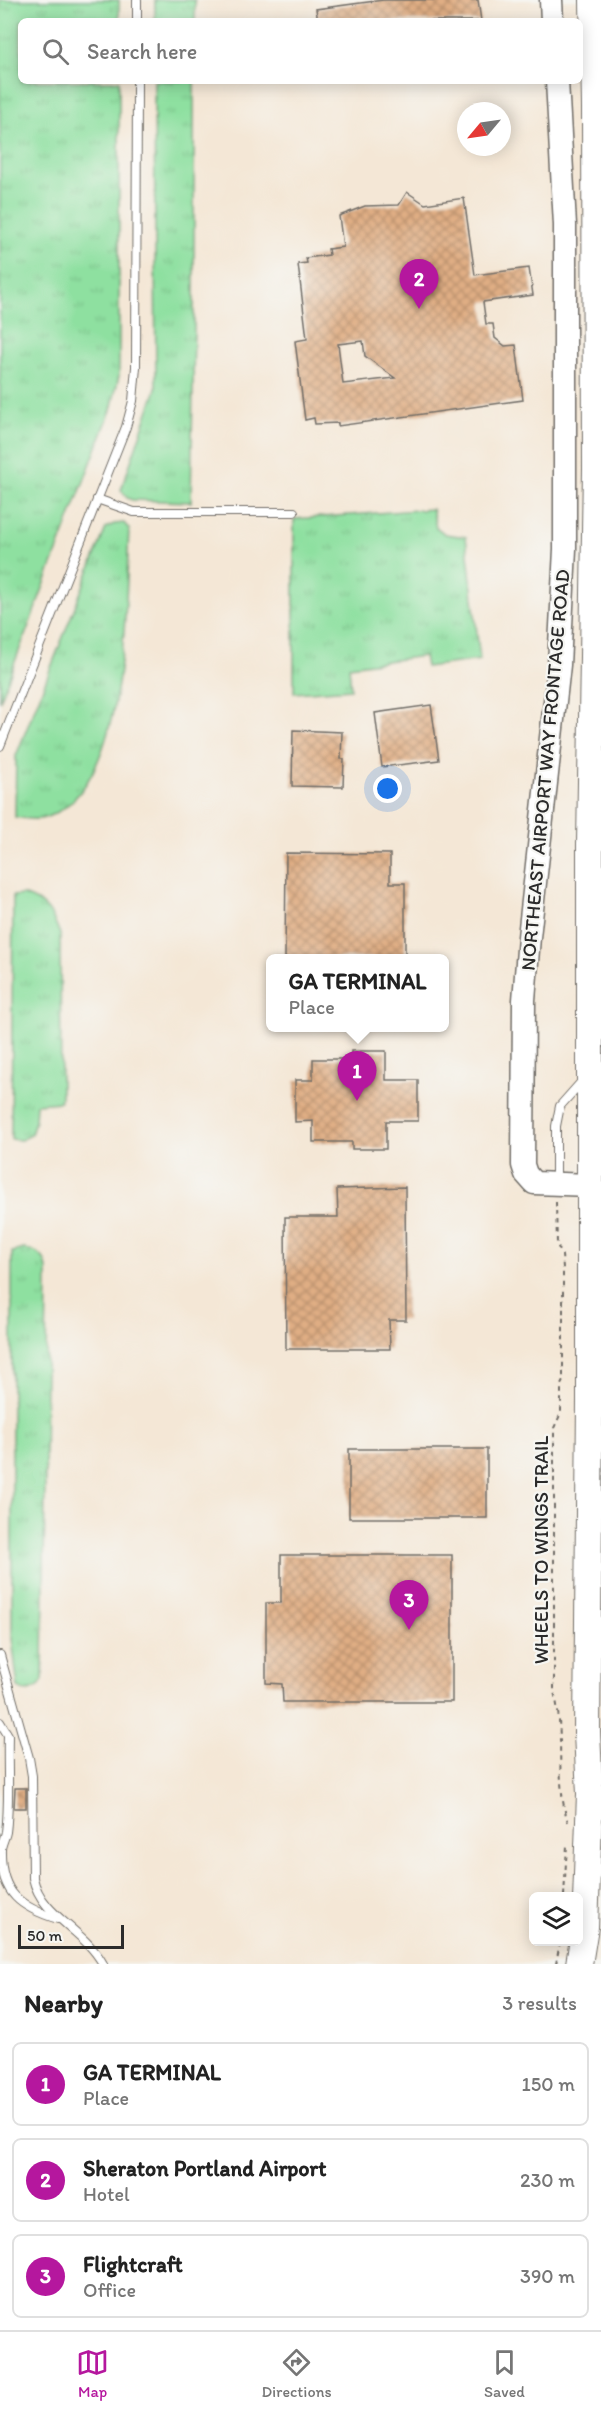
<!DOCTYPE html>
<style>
:root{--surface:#fff;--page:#f2f2f2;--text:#222;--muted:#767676;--line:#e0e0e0;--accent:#b5179e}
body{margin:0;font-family:Itim,sans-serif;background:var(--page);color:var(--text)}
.controls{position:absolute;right:18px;bottom:18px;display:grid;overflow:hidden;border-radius:9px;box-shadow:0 3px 15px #0003}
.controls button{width:54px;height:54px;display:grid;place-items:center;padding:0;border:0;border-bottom:2px solid var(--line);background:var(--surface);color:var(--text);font:30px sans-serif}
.compass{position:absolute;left:457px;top:102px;width:54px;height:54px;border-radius:50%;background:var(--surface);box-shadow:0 3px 15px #0003;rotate:241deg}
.scale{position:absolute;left:18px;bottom:15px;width:106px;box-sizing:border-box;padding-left:6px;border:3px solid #2b2b2b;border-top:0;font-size:16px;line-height:21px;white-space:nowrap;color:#2b2b2b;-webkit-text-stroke:4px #f6f6f2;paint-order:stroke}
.you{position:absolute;left:388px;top:789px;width:21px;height:21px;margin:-15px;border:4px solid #fff;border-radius:50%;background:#1a73e8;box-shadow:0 0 0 9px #1a73e833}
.badge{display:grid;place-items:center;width:39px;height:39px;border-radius:50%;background:var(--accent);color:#fff;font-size:20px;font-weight:700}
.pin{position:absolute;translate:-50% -50px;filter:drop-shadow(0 2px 3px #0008)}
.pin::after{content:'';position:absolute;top:32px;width:21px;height:18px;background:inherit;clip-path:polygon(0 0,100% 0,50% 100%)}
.popup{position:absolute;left:266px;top:954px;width:183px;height:78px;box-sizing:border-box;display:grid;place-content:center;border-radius:9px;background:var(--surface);filter:drop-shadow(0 2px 4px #0005);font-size:20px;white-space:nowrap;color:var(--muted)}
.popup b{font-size:22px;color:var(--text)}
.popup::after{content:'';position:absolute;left:50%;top:100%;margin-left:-12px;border:12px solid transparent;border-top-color:var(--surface)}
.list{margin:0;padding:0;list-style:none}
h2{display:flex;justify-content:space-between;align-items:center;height:78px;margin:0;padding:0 24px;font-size:26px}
h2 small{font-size:20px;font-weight:400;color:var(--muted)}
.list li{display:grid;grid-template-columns:39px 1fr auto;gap:18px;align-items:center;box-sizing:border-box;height:84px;margin:0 12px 12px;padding:0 12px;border:2px solid var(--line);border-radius:9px}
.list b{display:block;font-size:22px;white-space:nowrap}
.list p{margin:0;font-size:20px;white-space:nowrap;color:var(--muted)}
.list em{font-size:20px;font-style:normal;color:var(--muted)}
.icon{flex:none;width:33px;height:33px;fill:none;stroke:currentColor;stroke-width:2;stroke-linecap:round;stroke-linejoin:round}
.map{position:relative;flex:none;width:601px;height:1964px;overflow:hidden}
.search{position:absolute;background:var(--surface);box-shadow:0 3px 15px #0003;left:18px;right:18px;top:18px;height:66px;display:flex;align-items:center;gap:15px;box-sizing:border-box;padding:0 21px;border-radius:9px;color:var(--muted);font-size:22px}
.sheet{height:366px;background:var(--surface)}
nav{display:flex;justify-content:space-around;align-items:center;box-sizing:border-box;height:84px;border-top:2px solid var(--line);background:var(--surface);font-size:16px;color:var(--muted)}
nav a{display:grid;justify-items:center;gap:3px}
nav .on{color:var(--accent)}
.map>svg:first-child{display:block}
.grass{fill:url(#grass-tufts);stroke:#5c8666;stroke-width:1.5}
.building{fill:url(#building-cross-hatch);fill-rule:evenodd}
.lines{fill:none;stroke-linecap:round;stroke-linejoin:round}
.lane-casing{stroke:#716d67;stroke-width:10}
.secondary-casing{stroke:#716d67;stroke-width:25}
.primary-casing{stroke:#716d67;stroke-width:28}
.path{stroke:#716d67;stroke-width:2;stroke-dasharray:4.5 4.5;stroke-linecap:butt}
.lane{stroke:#fff;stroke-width:8}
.secondary{stroke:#fff;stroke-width:22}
.primary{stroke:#fff;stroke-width:26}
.labels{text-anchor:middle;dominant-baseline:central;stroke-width:4.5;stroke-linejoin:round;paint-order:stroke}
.street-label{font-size:20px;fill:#2b2b2b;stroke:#f6f6f2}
</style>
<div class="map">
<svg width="601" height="1964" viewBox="0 0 601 1964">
<defs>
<pattern id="grass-tufts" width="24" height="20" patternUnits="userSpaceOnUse" patternTransform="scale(1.5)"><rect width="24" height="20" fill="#8ee0a0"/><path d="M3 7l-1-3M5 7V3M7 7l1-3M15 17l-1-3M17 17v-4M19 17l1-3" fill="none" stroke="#7bc08a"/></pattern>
<pattern id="building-cross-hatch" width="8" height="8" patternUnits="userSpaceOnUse" patternTransform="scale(1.5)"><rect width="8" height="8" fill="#e0ae84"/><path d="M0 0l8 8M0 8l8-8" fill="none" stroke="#b68e6c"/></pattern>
</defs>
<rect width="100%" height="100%" fill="#f6f6f2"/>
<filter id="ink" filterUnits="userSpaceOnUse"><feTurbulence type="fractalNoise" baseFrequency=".0167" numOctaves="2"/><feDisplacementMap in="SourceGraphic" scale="12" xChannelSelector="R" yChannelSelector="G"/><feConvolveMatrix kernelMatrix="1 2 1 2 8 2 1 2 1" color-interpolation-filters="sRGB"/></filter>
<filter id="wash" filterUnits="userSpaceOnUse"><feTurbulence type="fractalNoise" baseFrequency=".008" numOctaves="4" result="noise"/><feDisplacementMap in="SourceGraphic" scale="24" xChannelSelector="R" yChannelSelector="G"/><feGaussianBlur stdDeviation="1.35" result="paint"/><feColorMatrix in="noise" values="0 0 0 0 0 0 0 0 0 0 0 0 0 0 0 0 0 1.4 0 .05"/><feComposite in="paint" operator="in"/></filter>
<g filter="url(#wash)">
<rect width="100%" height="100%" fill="#f4e7d6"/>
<g class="grass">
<polygon points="0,0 119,0 119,21 21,21 21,81 119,81 119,376 111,410 0,701"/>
<rect x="155" y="0" width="40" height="21"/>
<polygon points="154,81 194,81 194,326 191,502 132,500 127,498 121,490 156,389"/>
<polygon points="432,509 436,527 445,534 466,537 480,660 426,667 424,656 349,666 351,689 294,693 294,519"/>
<path d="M124,523l5,6c-4,72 0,259 -82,288 -10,4 -22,2 -32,0l1,-61 90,-228 8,-4z"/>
<path d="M23,895c24,8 28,16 37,39l1,162 -1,6 -24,2 -1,17 -4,14 -10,5 -10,-1 2,-243z"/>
<path d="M24,1249c13,2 22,6 23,21l-4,410c-5,10 -16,14 -25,8l-6,-50v-386z"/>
</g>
<g id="blocks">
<g class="building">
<polygon points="383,0 478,0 481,21 318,21 316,9"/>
<path d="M407,192l18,12 39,-6 11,77 54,-7 4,27 -50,7 3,22h7l2,14 10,8 11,-1 7,55 -185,26v-3l-23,1 -1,-6 -9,2 -10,-79 12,-2 -9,-75 9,-1 -1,-5 23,-3 -1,-6 15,-2 -4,-31 26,-10 34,-1zM363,341l2,15 30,22 -52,6 -5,-40z"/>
<polygon points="431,705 439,760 382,767 375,713"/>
<polygon points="293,730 342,732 341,759 344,759 343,787 292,786"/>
<polygon points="286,853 390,854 390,883 405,883 405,958 285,958"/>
<polygon points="351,1051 386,1051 386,1080 418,1080 418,1121 386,1121 386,1149 352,1149 352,1142 313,1142 313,1121 295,1122 295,1080 313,1080 313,1059 351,1059"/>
<polygon points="405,1187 406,1320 389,1320 390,1349 286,1349 285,1217 338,1217 337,1189"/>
<rect x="349" y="1449" width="138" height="69"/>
<polygon points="281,1555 452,1555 452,1702 283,1702 282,1684 266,1683 266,1603 281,1603"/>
<polygon points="15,1788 26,1788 26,1808 14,1808"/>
</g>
</g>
</g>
<g filter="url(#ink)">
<use href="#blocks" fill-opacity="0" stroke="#716d67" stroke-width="1.5"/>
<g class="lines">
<defs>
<g id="lane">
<polyline points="137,21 137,0"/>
<polyline points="97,499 134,512 294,512"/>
<polyline points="0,746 126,427 133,401 136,367 137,81"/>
<polyline points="556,1182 556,1126 560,1106 584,1079"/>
<path d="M0,1655l29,103 3,18 1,102c8,38 51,51 70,86"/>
<path d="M0,1722l8,13c-1,32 2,66 -2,97 -1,6 -5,12 -5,18 -1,44 21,58 57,69"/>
</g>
<g id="secondary">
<polyline points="551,0 552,21"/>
<polyline points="557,81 565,225 565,549 559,665 529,937 524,1000 523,1165 526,1174 534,1183 590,1185"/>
</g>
<polyline id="primary" points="579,1964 585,1927 590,1794 587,1733 590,1400 590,844 596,469 595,107 593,0"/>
</defs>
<use href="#lane" class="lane-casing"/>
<use href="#secondary" class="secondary-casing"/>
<use href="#primary" class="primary-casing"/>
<g class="path">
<path d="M556,1202l1,43 5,10 1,13v113l-2,4v28l-7,15v264c12,43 0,87 14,130"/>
<polyline points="564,1896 567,1845"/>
<polyline points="556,1964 560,1942"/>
</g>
<use href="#lane" class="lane"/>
<use href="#secondary" class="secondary"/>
<use href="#primary" class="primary"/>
</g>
</g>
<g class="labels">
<g class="street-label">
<text transform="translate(545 770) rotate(-85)">NORTHEAST AIRPORT WAY FRONTAGE ROAD</text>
<text transform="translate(541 1550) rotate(-90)">WHEELS TO WINGS TRAIL</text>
</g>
</g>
</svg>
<div class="controls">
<button><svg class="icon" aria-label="layers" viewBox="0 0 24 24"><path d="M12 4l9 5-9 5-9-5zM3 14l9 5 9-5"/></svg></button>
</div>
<svg class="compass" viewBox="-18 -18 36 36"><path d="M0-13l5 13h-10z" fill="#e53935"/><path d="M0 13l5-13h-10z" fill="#767676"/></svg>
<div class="scale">50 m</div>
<div class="you"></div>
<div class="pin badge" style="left:357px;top:1101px">1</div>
<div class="popup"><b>GA TERMINAL</b>Place</div>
<div class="pin badge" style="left:419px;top:309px">2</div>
<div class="pin badge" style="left:409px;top:1630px">3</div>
<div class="search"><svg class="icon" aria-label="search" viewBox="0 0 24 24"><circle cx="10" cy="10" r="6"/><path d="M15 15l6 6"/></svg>Search here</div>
</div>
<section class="sheet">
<h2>Nearby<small>3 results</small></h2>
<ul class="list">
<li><span class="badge">1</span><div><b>GA TERMINAL</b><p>Place</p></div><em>150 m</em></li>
<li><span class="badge">2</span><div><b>Sheraton Portland Airport</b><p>Hotel</p></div><em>230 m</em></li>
<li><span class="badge">3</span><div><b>Flightcraft</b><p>Office</p></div><em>390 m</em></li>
</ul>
</section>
<nav>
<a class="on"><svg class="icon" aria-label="map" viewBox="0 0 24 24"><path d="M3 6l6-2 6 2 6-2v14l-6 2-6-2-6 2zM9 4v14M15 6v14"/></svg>Map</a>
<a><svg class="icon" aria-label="directions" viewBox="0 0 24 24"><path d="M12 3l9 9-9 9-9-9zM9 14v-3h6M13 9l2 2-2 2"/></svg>Directions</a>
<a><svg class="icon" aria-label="saved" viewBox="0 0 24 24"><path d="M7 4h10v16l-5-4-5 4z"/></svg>Saved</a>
</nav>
